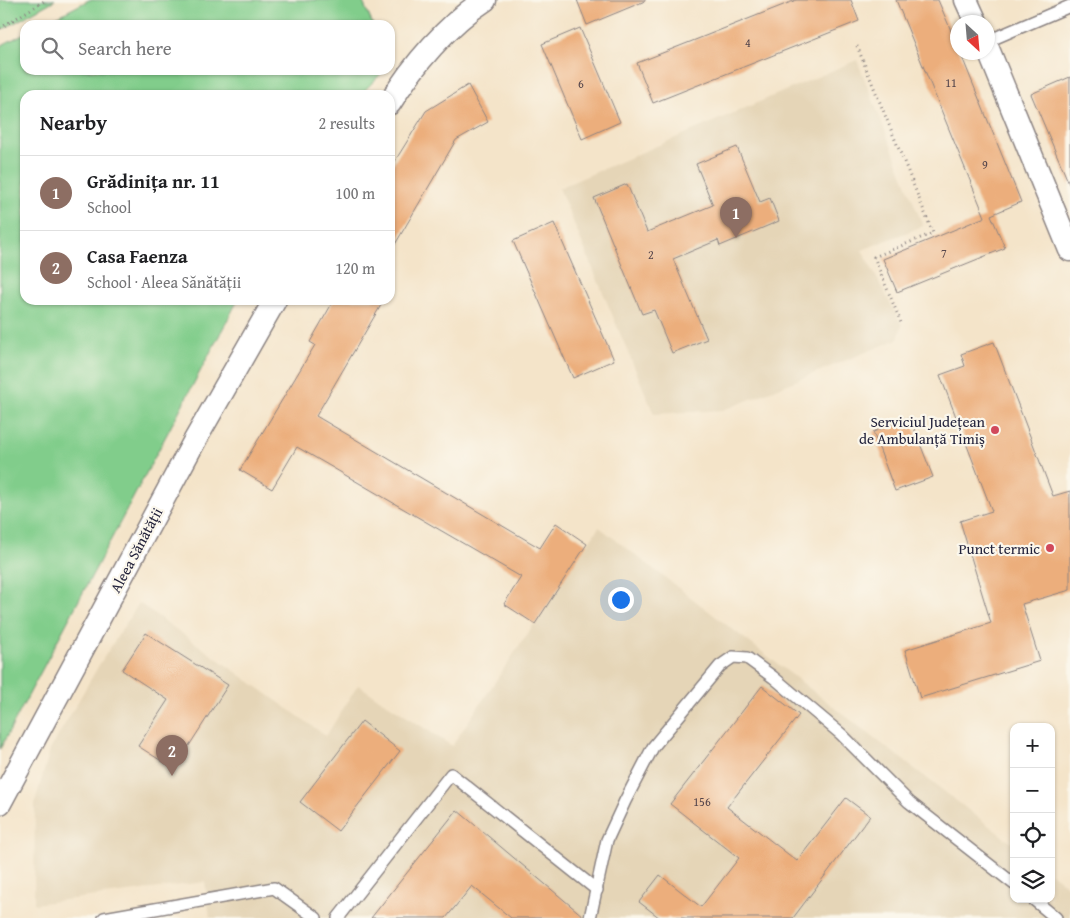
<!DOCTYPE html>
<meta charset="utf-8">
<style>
:root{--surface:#fff;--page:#f2f2f2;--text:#202124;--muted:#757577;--line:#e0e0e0;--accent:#111827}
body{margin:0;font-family:"Gentium Book Plus",serif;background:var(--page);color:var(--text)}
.controls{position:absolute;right:15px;bottom:15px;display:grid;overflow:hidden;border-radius:10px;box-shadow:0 1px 4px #0004}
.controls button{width:45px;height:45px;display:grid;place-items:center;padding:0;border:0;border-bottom:1px solid var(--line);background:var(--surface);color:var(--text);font:25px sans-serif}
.compass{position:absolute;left:950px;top:15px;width:45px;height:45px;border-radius:50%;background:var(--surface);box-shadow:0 1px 4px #0004;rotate:154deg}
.you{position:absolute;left:620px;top:599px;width:18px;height:18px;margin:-12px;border:4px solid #fff;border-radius:50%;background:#1a73e8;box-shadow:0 0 0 8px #1a73e833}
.badge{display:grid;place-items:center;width:32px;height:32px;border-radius:50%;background:var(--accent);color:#fff;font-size:16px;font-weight:700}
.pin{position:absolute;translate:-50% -41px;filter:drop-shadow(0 1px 2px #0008)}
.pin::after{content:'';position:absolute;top:26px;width:18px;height:15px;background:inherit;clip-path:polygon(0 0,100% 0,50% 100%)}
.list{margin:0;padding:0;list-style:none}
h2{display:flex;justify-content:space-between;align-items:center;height:65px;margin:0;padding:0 20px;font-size:21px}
h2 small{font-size:16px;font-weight:400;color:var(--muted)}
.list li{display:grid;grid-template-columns:32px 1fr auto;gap:15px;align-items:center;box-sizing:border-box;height:75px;padding:0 20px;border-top:1px solid var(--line)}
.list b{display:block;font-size:19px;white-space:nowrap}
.list p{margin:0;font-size:16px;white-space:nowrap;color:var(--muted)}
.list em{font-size:16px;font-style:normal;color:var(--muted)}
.icon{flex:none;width:28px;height:28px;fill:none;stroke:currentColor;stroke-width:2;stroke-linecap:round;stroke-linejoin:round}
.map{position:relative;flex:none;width:1070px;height:918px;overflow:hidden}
.search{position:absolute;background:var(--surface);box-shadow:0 1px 4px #0004;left:20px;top:20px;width:375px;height:55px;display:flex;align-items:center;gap:12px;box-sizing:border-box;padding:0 18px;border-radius:15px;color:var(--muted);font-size:19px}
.panel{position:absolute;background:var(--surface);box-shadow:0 1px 4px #0004;left:20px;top:90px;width:375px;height:215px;border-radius:15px}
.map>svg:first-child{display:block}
.built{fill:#e5d5b7}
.green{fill:#81cd8b;stroke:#527863}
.building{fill:#ecae7b}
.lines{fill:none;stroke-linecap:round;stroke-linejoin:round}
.lane-casing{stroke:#8b8382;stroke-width:14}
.street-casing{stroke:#8b8382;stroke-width:25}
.path{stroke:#8b8382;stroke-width:3;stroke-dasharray:1 4;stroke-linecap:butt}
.lane{stroke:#fff;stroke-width:11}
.street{stroke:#fff;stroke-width:22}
.poi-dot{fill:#d1495b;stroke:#fbf7ec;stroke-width:2}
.labels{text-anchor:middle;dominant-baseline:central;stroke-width:4.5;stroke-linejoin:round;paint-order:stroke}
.number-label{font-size:12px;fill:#54454b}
.poi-label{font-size:15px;fill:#22223b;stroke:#fbf7ec;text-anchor:end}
.street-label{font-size:15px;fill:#22223b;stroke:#fbf7ec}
</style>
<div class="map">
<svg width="1070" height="918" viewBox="0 0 1070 918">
<rect width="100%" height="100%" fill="#fbf7ec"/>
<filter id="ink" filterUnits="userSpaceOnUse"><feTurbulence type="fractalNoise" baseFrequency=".02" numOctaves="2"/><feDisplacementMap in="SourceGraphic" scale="10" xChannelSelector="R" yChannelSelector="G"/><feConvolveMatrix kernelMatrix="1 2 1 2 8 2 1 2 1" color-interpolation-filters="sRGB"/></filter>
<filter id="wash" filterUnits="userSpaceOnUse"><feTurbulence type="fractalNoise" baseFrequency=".0096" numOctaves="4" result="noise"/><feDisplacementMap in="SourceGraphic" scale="20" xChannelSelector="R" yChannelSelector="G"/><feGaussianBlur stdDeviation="1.12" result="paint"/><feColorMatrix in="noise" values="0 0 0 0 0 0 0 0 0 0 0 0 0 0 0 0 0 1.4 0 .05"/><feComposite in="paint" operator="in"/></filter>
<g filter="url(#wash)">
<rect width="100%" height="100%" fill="#f4e4c9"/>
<g class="built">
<polygon points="857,60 923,226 862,250 902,325 898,339 724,410 654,414 559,188"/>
<polygon points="599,527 1014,845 1014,899 1051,899 1051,873 1070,888 1070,918 210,918 205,882 34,904 35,802 50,750 99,665 139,603 326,736 358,685 452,746"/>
</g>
<g class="green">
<polygon points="0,0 55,0 0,31"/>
<polygon points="89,0 362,0 373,25 41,25"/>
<polygon points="25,33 25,70 385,70 360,95 25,95 25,300 238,300 0,749 0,46"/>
</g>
<g id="blocks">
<g class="building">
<polygon points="577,0 645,0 645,1 587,25"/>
<polygon points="796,0 851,0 859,21 653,103 637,63"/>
<polygon points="896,0 938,0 958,47 958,52 960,52 1021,202 991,215 1005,248 897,292 883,259 985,217"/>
<polygon points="580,28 620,122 582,139 542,44"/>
<polygon points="1070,77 1070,186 1031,94"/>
<polygon points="468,85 488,122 456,140 390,253 390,169 426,111"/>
<polygon points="737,147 760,202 770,198 779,221 720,246 718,240 673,259 707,339 672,353 654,310 642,314 594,198 627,184 647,232 713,205 696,164"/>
<polygon points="554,223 614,360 573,378 513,241"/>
<polygon points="334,300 384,300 316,416 540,548 556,523 587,544 535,624 504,604 521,577 297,447 272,489 240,470 315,345 310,342"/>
<polygon points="994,342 1053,496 1070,491 1070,590 1022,604 1040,661 920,698 905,650 991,623 960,521 992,511 940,375 965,366 961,354"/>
<polygon points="910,418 933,477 895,491 873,432"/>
<polygon points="146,633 228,685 174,769 138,746 168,700 122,670"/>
<polygon points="762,686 799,715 727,807 797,861 846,798 870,816 793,918 660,918 639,902 660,875 701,907 739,858 670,804"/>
<polygon points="362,721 400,751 338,831 300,802"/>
<polygon points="457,810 583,916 583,918 511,918 472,886 446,918 371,918"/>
</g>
</g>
</g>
<g filter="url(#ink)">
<use href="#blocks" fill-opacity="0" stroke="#8b8382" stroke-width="1"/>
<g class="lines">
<defs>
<g id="lane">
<polyline points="988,41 1070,6"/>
<polyline points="1033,899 1056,918"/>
<polyline points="104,918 274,888 316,918"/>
<polyline points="338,918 451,774 597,890"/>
<polyline points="590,918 607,840 625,801 653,747 720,666 733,657 747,658 773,677 841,734 909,802 1014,884"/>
</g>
<g id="street">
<polyline points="966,0 976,22"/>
<polyline points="988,49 1070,250"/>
<path d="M390,103c22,-37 59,-80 95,-103"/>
<polyline points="0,803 195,440 275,300"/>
</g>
</defs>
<use href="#lane" class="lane-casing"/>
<use href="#street" class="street-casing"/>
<g class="path">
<polyline points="0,28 46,0"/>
<polyline points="857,46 933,233 874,257 902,325"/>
</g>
<use href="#lane" class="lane"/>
<use href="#street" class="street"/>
</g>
</g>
<g class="poi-dot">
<circle cx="995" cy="430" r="5"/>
<circle cx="1050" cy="548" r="5"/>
</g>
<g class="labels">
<g class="number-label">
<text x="748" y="42">4</text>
<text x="951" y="82">11</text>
<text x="581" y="83">6</text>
<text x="985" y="164">9</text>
<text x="944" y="253">7</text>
<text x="651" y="254">2</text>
<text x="702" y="801">156</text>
</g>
<g class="poi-label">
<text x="985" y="421">Serviciul Județean<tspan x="985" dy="17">de Ambulanță Timiș</tspan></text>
<text x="1040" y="548">Punct termic</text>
</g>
<g class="street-label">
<text transform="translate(136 550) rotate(-62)">Aleea Sănătății</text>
</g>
</g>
</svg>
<div class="controls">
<button>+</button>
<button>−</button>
<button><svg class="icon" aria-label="locate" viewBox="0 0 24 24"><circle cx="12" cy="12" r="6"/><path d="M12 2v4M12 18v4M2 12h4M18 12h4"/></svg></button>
<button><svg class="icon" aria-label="layers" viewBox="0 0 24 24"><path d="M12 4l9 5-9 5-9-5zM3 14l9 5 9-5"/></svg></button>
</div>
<svg class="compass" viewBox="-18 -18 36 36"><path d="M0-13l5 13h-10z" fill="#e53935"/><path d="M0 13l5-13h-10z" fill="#757577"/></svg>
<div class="you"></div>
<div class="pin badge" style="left:736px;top:238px;background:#8d6e63">1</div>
<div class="pin badge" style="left:172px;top:776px;background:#8d6e63">2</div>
<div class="search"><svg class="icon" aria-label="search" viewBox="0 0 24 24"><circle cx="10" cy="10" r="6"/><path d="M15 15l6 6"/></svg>Search here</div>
<section class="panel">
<h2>Nearby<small>2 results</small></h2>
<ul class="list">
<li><span class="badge" style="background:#8d6e63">1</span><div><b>Grădinița nr. 11</b><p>School</p></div><em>100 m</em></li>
<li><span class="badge" style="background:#8d6e63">2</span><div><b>Casa Faenza</b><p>School · Aleea Sănătății</p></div><em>120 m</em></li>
</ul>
</section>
</div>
